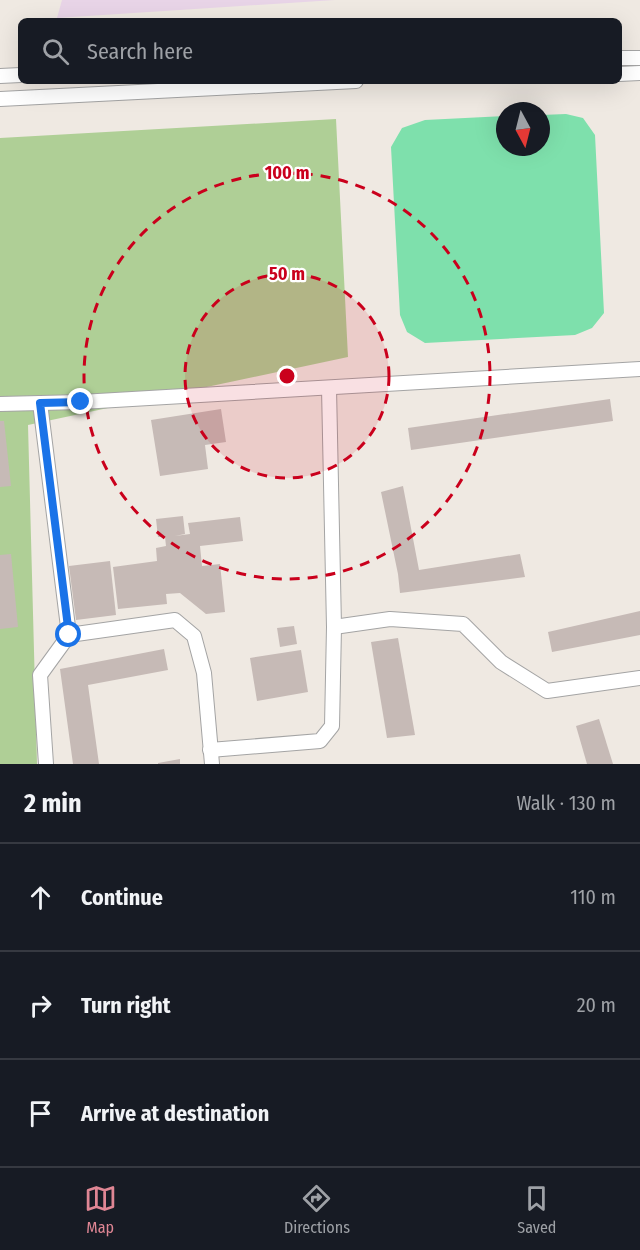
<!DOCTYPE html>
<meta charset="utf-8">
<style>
:root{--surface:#171b24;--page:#242831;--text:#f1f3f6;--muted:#9ea1a6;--line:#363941;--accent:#df8694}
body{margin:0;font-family:"Fira Sans Condensed",sans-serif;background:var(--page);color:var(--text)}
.compass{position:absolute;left:496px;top:102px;width:54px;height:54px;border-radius:50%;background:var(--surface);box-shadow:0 6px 24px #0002;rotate:173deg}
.stop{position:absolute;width:18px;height:18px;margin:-14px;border:4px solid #1a73e8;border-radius:50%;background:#fff}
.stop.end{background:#1a73e8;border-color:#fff;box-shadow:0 2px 6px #0008}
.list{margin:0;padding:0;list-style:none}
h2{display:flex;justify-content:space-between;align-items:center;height:78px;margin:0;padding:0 24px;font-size:26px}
h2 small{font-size:20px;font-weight:400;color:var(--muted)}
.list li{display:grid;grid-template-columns:39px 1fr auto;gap:18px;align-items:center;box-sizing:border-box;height:108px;padding:0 24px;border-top:2px solid var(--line)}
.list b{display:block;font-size:22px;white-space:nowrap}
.list em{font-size:20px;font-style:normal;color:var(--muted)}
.icon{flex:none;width:33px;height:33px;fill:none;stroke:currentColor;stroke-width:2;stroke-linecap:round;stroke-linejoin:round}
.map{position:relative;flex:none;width:640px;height:764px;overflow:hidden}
.search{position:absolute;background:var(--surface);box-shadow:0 6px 24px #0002;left:18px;right:18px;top:18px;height:66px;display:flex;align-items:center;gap:15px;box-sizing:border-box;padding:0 21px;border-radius:9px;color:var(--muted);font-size:22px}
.sheet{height:402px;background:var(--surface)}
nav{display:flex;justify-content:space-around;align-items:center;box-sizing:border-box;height:84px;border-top:2px solid var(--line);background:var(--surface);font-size:16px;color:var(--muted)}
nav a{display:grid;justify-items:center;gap:3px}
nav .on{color:var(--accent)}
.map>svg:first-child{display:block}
.industrial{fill:#e8d4e7}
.forest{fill:#afcf96}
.pitch{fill:#7ee0ac}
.building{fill:#c6bab6}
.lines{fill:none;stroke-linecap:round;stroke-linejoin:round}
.street-casing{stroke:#a4a4a4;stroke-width:16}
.street{stroke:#fff;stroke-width:14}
.route{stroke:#1a73e8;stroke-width:8}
.ring{fill:none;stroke:#ca001c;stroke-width:3;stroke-dasharray:10 8}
.centre{fill:#ca001c;stroke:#fff;stroke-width:3}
.ring-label{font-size:18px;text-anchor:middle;font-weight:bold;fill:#ca001c;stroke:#fff;stroke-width:4.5;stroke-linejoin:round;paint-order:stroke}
</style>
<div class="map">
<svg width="640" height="764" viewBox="0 0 640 764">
<rect width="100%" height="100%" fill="#efe9e2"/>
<polygon class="industrial" points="62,0 335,0 57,18"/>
<polygon class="forest" points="336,119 348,357 28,425 37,764 0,764 0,138"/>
<polygon class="pitch" points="566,114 583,118 595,135 604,313 592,328 575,335 425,343 407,332 400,315 391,147 402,128 425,120 505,116 505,147 541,147 541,115"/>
<g class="building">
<polygon points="610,399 613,421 411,450 408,428"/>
<polygon points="221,409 226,442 205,445 208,469 160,476 151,420"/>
<polygon points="0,421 4,421 11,486 0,487"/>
<polygon points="403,486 419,570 520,554 525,577 400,593 398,574 381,492"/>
<polygon points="183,516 185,534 175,536 190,534 188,523 240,517 243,541 200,546 202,566 220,564 225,612 206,614 180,593 166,594 167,604 118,609 113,567 157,561 156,548 166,546 165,537 158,537 156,519"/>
<polygon points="11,554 18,627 0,629 0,555"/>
<polygon points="110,561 116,615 76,620 69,566"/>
<polygon points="640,611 640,635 552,652 548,632"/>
<polygon points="294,626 297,644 280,647 277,628"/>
<polygon points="398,638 415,735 387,738 371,642"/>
<polygon points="164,649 168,670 88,685 99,764 73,764 60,669"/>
<polygon points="301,650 308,692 257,701 250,658"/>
<polygon points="599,719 613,764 587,764 576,726"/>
<polygon points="180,759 180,764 158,764 158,763"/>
</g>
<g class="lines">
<defs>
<g id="street">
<polyline points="619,58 640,58"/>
<polyline points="619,74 640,73"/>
<polyline points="0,76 21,75"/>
<polyline points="0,99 356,81"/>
<polyline points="40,403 69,635 40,675 46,764"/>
<polyline points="0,404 81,402 640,369"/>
<polyline points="334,627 390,619 463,624 501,662 547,691 640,678"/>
<polyline points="69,635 175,620 194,636 204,673 212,764"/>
<polyline points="210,750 320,741 332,726 334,627 329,388"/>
</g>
</defs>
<use href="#street" class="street-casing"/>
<use href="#street" class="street"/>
</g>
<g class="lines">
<polyline class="route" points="69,635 40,403 81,402"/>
</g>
<circle cx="287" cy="376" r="102" fill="#ca001c" fill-opacity=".12"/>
<g class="ring">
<circle cx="287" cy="376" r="102"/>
<circle cx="287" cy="376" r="203"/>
</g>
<circle cx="287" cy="376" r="9" class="centre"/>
<g class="ring-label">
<text x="287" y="179">100 m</text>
<text x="287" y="280">50 m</text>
</g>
</svg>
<svg class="compass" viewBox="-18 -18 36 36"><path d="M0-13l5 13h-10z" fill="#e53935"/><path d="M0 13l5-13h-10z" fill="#9ea1a6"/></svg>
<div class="stop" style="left:69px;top:635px"></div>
<div class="stop end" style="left:81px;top:402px"></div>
<div class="search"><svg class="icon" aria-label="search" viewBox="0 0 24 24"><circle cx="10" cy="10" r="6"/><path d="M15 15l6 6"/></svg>Search here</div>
</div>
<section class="sheet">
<h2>2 min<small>Walk · 130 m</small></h2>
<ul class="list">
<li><svg class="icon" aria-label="ahead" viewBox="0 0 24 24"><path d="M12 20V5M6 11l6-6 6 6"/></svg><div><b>Continue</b></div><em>110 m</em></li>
<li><svg class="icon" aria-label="right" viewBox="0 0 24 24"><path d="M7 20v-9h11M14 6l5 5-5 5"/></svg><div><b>Turn right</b></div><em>20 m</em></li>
<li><svg class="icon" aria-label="arrive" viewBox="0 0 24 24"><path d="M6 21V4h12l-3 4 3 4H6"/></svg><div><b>Arrive at destination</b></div></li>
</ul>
</section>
<nav>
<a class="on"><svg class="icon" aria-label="map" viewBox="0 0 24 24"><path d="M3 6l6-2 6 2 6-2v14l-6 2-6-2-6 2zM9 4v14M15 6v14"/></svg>Map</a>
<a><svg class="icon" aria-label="directions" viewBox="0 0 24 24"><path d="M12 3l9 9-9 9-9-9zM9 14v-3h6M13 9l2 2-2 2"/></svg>Directions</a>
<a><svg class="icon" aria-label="saved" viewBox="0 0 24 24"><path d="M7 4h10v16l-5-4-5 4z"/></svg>Saved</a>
</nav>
